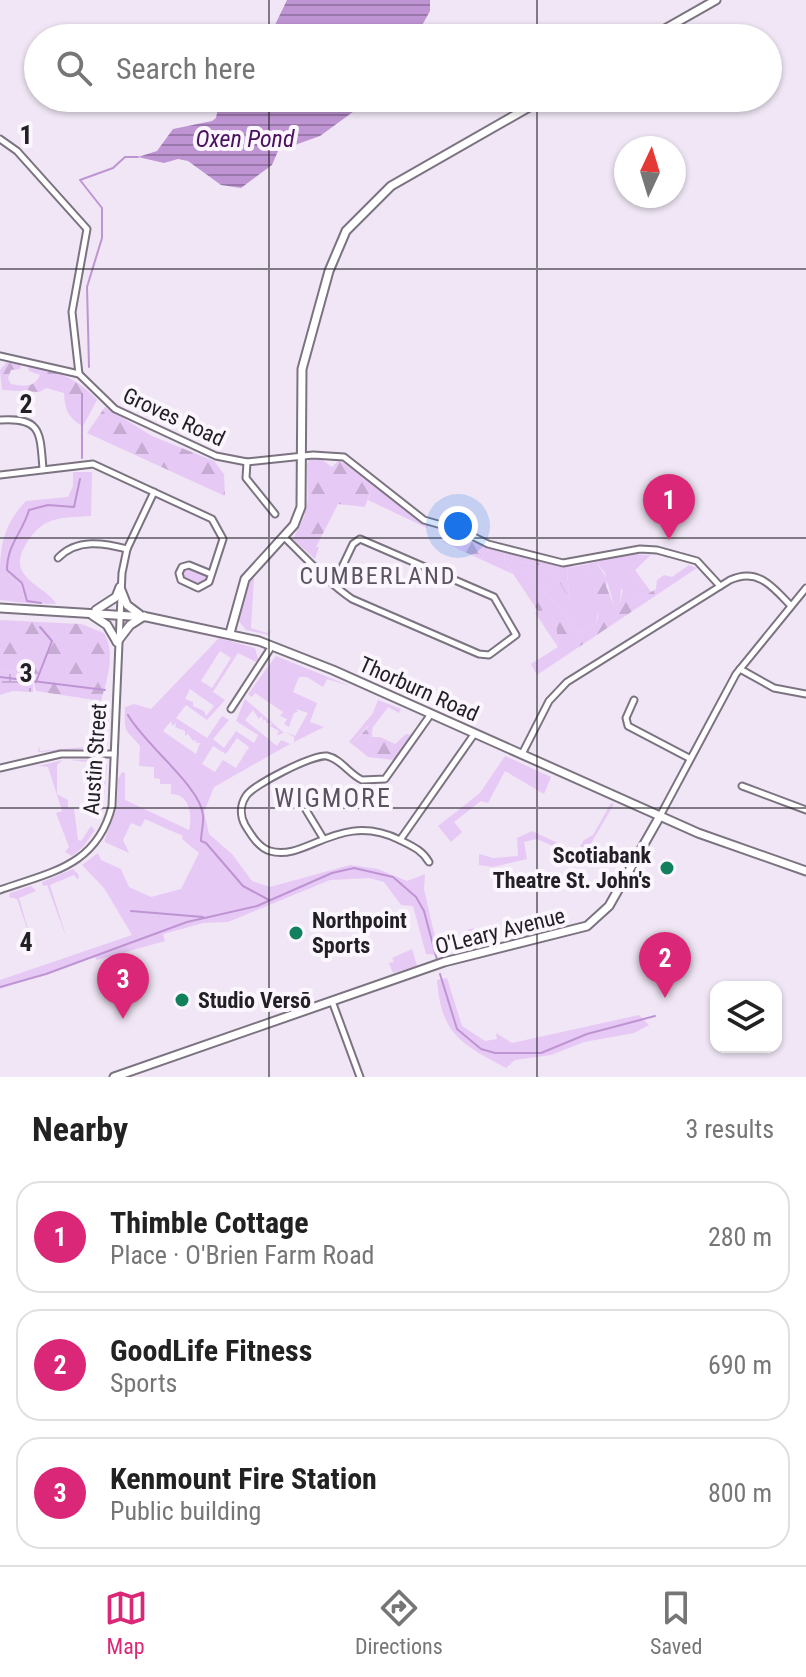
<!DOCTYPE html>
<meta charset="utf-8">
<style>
:root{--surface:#fff;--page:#f6f6f6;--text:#222;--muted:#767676;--line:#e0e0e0;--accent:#db2777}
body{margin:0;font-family:"Roboto Condensed",sans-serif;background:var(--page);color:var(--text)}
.controls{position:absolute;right:24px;bottom:24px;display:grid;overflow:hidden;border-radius:16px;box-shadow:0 2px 6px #0004}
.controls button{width:72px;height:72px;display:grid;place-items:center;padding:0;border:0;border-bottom:2px solid var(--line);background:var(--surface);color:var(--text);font:40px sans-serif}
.compass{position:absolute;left:614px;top:136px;width:72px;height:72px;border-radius:50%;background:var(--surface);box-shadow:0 2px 6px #0004;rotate:4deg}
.you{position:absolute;left:458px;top:526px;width:28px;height:28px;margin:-20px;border:6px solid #fff;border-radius:50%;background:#1a73e8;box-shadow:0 0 0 12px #1a73e833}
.badge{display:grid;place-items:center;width:52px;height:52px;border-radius:50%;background:var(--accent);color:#fff;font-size:26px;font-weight:700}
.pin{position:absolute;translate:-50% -66px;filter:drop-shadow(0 2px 4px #0008)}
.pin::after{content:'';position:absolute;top:42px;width:28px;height:24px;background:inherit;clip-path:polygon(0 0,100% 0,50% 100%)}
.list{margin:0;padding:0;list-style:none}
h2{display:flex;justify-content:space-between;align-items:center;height:104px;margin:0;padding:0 32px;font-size:34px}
h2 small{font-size:26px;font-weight:400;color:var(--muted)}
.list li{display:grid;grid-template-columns:52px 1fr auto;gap:24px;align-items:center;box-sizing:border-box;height:112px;margin:0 16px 16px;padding:0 16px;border:2px solid var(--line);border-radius:24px}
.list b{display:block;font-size:30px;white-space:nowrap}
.list p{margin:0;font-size:26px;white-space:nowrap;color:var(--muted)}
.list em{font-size:26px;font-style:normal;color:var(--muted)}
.icon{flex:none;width:44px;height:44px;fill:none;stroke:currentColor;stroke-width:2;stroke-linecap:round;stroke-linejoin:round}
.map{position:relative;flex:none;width:806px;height:1077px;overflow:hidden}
.search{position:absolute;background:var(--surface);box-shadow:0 2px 6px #0004;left:24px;right:24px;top:24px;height:88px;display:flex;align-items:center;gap:20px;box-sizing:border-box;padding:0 28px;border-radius:44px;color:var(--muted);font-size:30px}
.sheet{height:488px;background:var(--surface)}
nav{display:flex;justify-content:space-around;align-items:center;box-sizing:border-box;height:112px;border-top:2px solid var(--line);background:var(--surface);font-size:22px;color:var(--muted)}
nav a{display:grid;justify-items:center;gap:4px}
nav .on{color:var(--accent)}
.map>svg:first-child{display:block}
.grass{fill:#e7c9f5;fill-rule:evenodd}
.forest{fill:url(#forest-firs)}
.wetland{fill:url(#wetland-marsh)}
.water{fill:url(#water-rules)}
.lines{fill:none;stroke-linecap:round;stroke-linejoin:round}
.stream{stroke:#bf94d3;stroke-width:2}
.minor-casing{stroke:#7c7380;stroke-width:9}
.tertiary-casing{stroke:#7c7380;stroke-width:11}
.secondary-casing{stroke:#7c7380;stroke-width:11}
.minor{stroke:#fff;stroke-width:5}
.tertiary{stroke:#fff;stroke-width:7}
.secondary{stroke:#fff;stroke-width:7}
.grid{fill:none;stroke:#232025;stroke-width:2;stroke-opacity:0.55}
.poi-dot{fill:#11805d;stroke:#fbf5fe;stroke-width:3}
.labels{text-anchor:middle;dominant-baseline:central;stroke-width:8;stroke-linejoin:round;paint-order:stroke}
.street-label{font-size:22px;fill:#232025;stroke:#fbf5fe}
.poi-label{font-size:22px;font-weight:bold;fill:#232025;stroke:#fbf5fe;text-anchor:start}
.water-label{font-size:24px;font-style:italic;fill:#49115e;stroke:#fbf5fe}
.neighbourhood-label{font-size:24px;letter-spacing:2px;fill:#5b535f;stroke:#fbf5fe}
.quarter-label{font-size:26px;letter-spacing:2px;fill:#5b535f;stroke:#fbf5fe}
.grid-label{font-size:26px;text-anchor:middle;font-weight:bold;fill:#232025;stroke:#fbf5fe;stroke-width:8;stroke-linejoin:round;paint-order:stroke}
</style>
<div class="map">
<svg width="806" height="1077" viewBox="0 0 806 1077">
<defs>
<pattern id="forest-firs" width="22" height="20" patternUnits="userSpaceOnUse" patternTransform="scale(2)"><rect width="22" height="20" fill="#e7c9f5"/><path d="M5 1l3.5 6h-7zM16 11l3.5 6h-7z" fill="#c6acd2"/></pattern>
<pattern id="wetland-marsh" width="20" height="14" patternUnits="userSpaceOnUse" patternTransform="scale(2)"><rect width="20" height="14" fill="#e7c9f5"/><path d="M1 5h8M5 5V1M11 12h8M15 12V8" fill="none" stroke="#c6acd2"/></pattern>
<pattern id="water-rules" width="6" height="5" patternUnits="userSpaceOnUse" patternTransform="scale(2)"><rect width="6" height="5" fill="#bf94d3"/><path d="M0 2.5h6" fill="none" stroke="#9b78ab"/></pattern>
</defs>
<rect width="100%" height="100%" fill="#f0e6f5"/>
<g class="grass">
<path d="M73,472h19l-1,44c-32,2 -48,0 -65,28 -6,10 -9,20 -2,30 9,13 25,17 32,30l-30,-1 -5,-16 -13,-12 -8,1c0,-31 4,-52 26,-75l42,-4 5,-11z"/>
<polygon points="373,484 428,526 427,528 368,500"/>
<polygon points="310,490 309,547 319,547 315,559 293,539 304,517"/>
<polygon points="489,548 504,550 505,562 513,574 480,559"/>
<polygon points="631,554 651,555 635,570 651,592 639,599 621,589 620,603 614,606 605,573 596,562"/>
<polygon points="520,562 550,567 569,597 567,568 588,564 598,609 596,623 580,633"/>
<polygon points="186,565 211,574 202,588 181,580 179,569"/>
<polygon points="254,577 251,628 267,633 271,630 269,635 246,630 238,620 245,587"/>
<polygon points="541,609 546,609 556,622 558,647 535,613"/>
<path d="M219,638l36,10 3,11 -2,3 -18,-9 -25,39 12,8 -18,20 -21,-15 -10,13 31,20 15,-22 7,4 -16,19 11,9 12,-17 18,12 4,-8 -22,-14 9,-22 39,34 -7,2 2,-4 -9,-5 2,-3h-6v-4l-3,2 -1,-5 -3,3 -6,-9 -8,10 32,26 4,-6 9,4 -76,43 -10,25 5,22 23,20 20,27 18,6 80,-22 28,4 29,12 18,-7 -1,15 15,66 -13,-1 -13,-48 -12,-1 -17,-23 -15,-4 -39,2 -102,42 -25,1 -40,11 2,7 -68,19 -2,-3 -95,32v-9l132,-45 -28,-47 -22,-23 16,-12 3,7 20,9 8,18 22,10 30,-8 18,-36 -17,-14 1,-3 -38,-17 -4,8 -10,-4 -8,17 6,13 -24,-11v-3l12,-32 1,-28 4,-7 3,1v27l64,30c4,-16 0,-36 -18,-36v-10h-11v-5l-6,-1v-11l-15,-1 1,-20c-15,-18 -16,-11 -15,-39l9,-3 17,5zM220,651l11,7 -19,30 -11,-7zM190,689l24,17 -8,10 -2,-5 -11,-5v-4l-8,-3zM171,721l1,5 4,-3 -1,4 10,4v5l3,-2 5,7 4,-1 -2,3h5l-4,11 -33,-23zM237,738l12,9 -13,21 -13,-8 -8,12 -13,-8 11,-18 13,8z"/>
<polygon points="276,656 350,686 327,679 323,687 307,677 299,677 293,692 317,703 310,722 324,727 294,742 294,737 286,732 295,736 308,713 296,709 298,712 294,713 289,727 284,724 287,719 280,716 283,712 255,693 252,697 248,694"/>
<polygon points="378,700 401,709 399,713 388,707 373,727 372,737 380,737 369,743 373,727 368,726 352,744 349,742 373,713"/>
<polygon points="102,714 109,719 106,747 38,752 39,746 40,751 97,746 102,741"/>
<polygon points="505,756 551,777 544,794 505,771 488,803 481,801 454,822 462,832 451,842 438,826 480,793"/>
<polygon points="100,759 107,765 102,817 97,819 97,808 101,808 102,769 95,763 70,760"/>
<polygon points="63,760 57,765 57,794 68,800 68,808 74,808 78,840 81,841 91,826 95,830 83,847 72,856 65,852 69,847 56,813 62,811 48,767 38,766"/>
<polygon points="611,803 614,804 582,859 537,839 524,842 527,859 493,867 479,865 479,854 493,858 518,856 517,838 532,831 577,852 584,840 593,835"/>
<polygon points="73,869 79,875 78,880 74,875 50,885 67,939 47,885 43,886 42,882"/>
<polygon points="31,886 36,891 19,898 32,943 17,899 9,897 10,893"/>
<polygon points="474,928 476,935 486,932 490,944 473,948 467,930"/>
<polygon points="412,949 417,966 393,973 389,963 394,962 392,958"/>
<path d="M447,978l15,48 23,15 12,-2 -1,-6 16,10 127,-28 10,10 -15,8 -50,9 -33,13 -36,5 -9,8c-45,-24 -65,-34 -69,-88z"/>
</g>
<g class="forest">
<path d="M7,362l14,3 -1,4 -9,1 -3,8 3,6c12,2 23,5 29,-9l-11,-4 -1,-5c27,3 52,14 69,34l-14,26c-15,-8 -18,-16 -19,-33l-18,-5 -7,4 -37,-2 -2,-20z"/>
<polygon points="105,407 152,436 214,461 224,474 225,496 87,433"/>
<polygon points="321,459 332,467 339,460 373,484 365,507 338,504 315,549 309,547 307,464 309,460"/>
<polygon points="449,530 489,548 480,559 443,542"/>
<polygon points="504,550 575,566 567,568 569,598 550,567 520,562 580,633 596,623 598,617 588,564 596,562 608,580 606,586 614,606 620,603 624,585 639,599 656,589 657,580 664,575 672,577 689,565 697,568 537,675 531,664 558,647 556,622 546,610 538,611 505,562"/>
<polygon points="8,575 21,587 26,603 0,600 0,576"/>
<path d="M0,620l81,4 23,9c12,19 3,48 -3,68l-65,-10 -3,-12 -23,-9 -10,1z"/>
<polygon points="374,721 369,743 380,737 395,744 406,734 412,735 394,760 368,757 352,744"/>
</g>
<polygon class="wetland" points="10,670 33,680 33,692 13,691 0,695 0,671"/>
<g class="water">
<polygon points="287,0 430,0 430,11 415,38 263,38 274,27"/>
<polygon points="220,98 372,98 320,136 278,151 272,165 241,188 221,185 188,161 178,159 164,163 138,157 157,151 173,129 212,121 216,118"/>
</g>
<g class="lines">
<g class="stream">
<polyline points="89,367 87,287 102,238 102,208 80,180 113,168 125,157 138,157"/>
<polyline points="82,458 82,394"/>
<path d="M41,603l-14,-2 -5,-18 -15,-13c0,-26 16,-38 22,-60l19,-5 26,2 6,-28"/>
<polyline points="0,677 105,690"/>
<polyline points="36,682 52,641 40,627"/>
<path d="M128,715c16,29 73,72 75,100 1,8 -2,18 -2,26l5,2 37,43 26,14"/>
<polyline points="131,911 203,917"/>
<polyline points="440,974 457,1029 481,1049 495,1053 541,1053 587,1034 655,1016"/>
<polyline points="0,987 46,974 187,922 257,906 332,873 354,868 393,877 416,897 424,911 437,960"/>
</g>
<defs>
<g id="minor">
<polyline points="0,139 17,151 87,229 72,312 79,374"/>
<polyline points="0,356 79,374 115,409 216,456 247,462 313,455 344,457 424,520 462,531 488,544 563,563 640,549 657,550 697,561 720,586"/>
<path d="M0,420c42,-3 40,13 43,49"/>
<polyline points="247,462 246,478 275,514"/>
<polyline points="0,475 93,464 212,519 223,539 209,582 198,588 181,580 179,573 182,567 189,565 211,574"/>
<path d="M284,537c22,21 43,45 68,62l127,55 10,1 27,-20 -22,-38 -134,-58 -7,5 -19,40"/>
<path d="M58,558c19,-20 46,-15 69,-9"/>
<polyline points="740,669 774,688 806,694"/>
<polyline points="634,700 626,718 628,726 689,758"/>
<polyline points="231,709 272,646"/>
<path d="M522,754l27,-53 18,-19 163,-102c28,-13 43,7 61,26"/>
<polyline points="0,768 61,754 114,754"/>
<polyline points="742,786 806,810"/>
<polyline points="303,805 323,838"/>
<polyline points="660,816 736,674 806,588"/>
<polyline points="400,840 475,733"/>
<path d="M429,862c-7,-12 -17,-16 -29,-22 -61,-30 -93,22 -130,11 -11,-3 -19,-16 -25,-26 -5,-9 -5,-20 1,-29 7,-11 67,-42 81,-40 14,3 22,18 35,24l23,-1 46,-65"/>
<path d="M0,890c51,-18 97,-24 112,-84l10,-233 5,-24 27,-57"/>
<polyline points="332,1001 360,1077"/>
</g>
<g id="tertiary">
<polyline points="649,38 716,0"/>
<polyline points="230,633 245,579 294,525 301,507 302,369 329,271 346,231 391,186 545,98"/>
<polyline points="114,1077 444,962 587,926 609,906 660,816"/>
</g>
<g id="secondary">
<polyline points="121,590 127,605 139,614"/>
<polyline points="0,608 147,617 259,641 333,670 698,833 806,871"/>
<polyline points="96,610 116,597 120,587"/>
<polyline points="92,615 107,625 117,642"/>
<polyline points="117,642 130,625 144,616"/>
</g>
</defs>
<use href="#minor" class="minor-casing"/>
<use href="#tertiary" class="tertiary-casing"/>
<use href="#secondary" class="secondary-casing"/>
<use href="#minor" class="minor"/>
<use href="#tertiary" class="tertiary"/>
<use href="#secondary" class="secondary"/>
</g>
<path class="grid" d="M269,0v38M537,0v38M269,98v979M537,98v979M0,269h806M0,538h806M0,808h806"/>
<g class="poi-dot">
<circle cx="667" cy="868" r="8"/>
<circle cx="296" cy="933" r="8"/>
<circle cx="182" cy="1000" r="8"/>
</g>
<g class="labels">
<g class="street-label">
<text transform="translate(174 417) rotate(25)">Groves Road</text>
<text transform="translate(419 689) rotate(24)">Thorburn Road</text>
<text transform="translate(95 759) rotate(-86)">Austin Street</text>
<text transform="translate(500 931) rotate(-14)">O'Leary Avenue</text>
</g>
<g class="poi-label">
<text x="651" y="855" text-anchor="end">Scotiabank<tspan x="651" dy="25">Theatre St. John's</tspan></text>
<text x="312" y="920">Northpoint<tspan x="312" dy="25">Sports</tspan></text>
<text x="198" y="1000">Studio Versō</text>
</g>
<g class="water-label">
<text x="245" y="139">Oxen Pond</text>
</g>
<g class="neighbourhood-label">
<text x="378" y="576">CUMBERLAND</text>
</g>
<g class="quarter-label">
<text x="333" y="798">WIGMORE</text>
</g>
</g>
<g class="grid-label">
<text x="26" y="144">1</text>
<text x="26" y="413">2</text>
<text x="26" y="682">3</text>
<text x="26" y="951">4</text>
</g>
</svg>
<div class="controls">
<button><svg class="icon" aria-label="layers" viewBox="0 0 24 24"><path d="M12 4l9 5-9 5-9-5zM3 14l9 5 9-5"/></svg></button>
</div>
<svg class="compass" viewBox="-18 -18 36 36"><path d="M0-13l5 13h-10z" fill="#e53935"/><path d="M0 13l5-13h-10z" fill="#767676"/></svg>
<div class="you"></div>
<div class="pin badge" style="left:669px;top:540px">1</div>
<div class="pin badge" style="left:665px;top:998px">2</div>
<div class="pin badge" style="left:123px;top:1019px">3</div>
<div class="search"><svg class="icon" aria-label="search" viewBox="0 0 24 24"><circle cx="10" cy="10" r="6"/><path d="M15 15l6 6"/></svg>Search here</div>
</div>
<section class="sheet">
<h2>Nearby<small>3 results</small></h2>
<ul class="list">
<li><span class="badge">1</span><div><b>Thimble Cottage</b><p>Place · O'Brien Farm Road</p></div><em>280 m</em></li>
<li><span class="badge">2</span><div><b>GoodLife Fitness</b><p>Sports</p></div><em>690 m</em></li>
<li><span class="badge">3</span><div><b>Kenmount Fire Station</b><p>Public building</p></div><em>800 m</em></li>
</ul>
</section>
<nav>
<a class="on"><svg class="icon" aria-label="map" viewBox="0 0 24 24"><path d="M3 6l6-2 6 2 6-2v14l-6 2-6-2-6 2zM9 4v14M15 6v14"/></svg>Map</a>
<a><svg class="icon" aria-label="directions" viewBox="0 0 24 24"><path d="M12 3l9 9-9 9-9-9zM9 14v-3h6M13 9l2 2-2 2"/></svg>Directions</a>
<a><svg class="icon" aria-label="saved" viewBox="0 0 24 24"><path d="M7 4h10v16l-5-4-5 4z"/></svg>Saved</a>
</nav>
